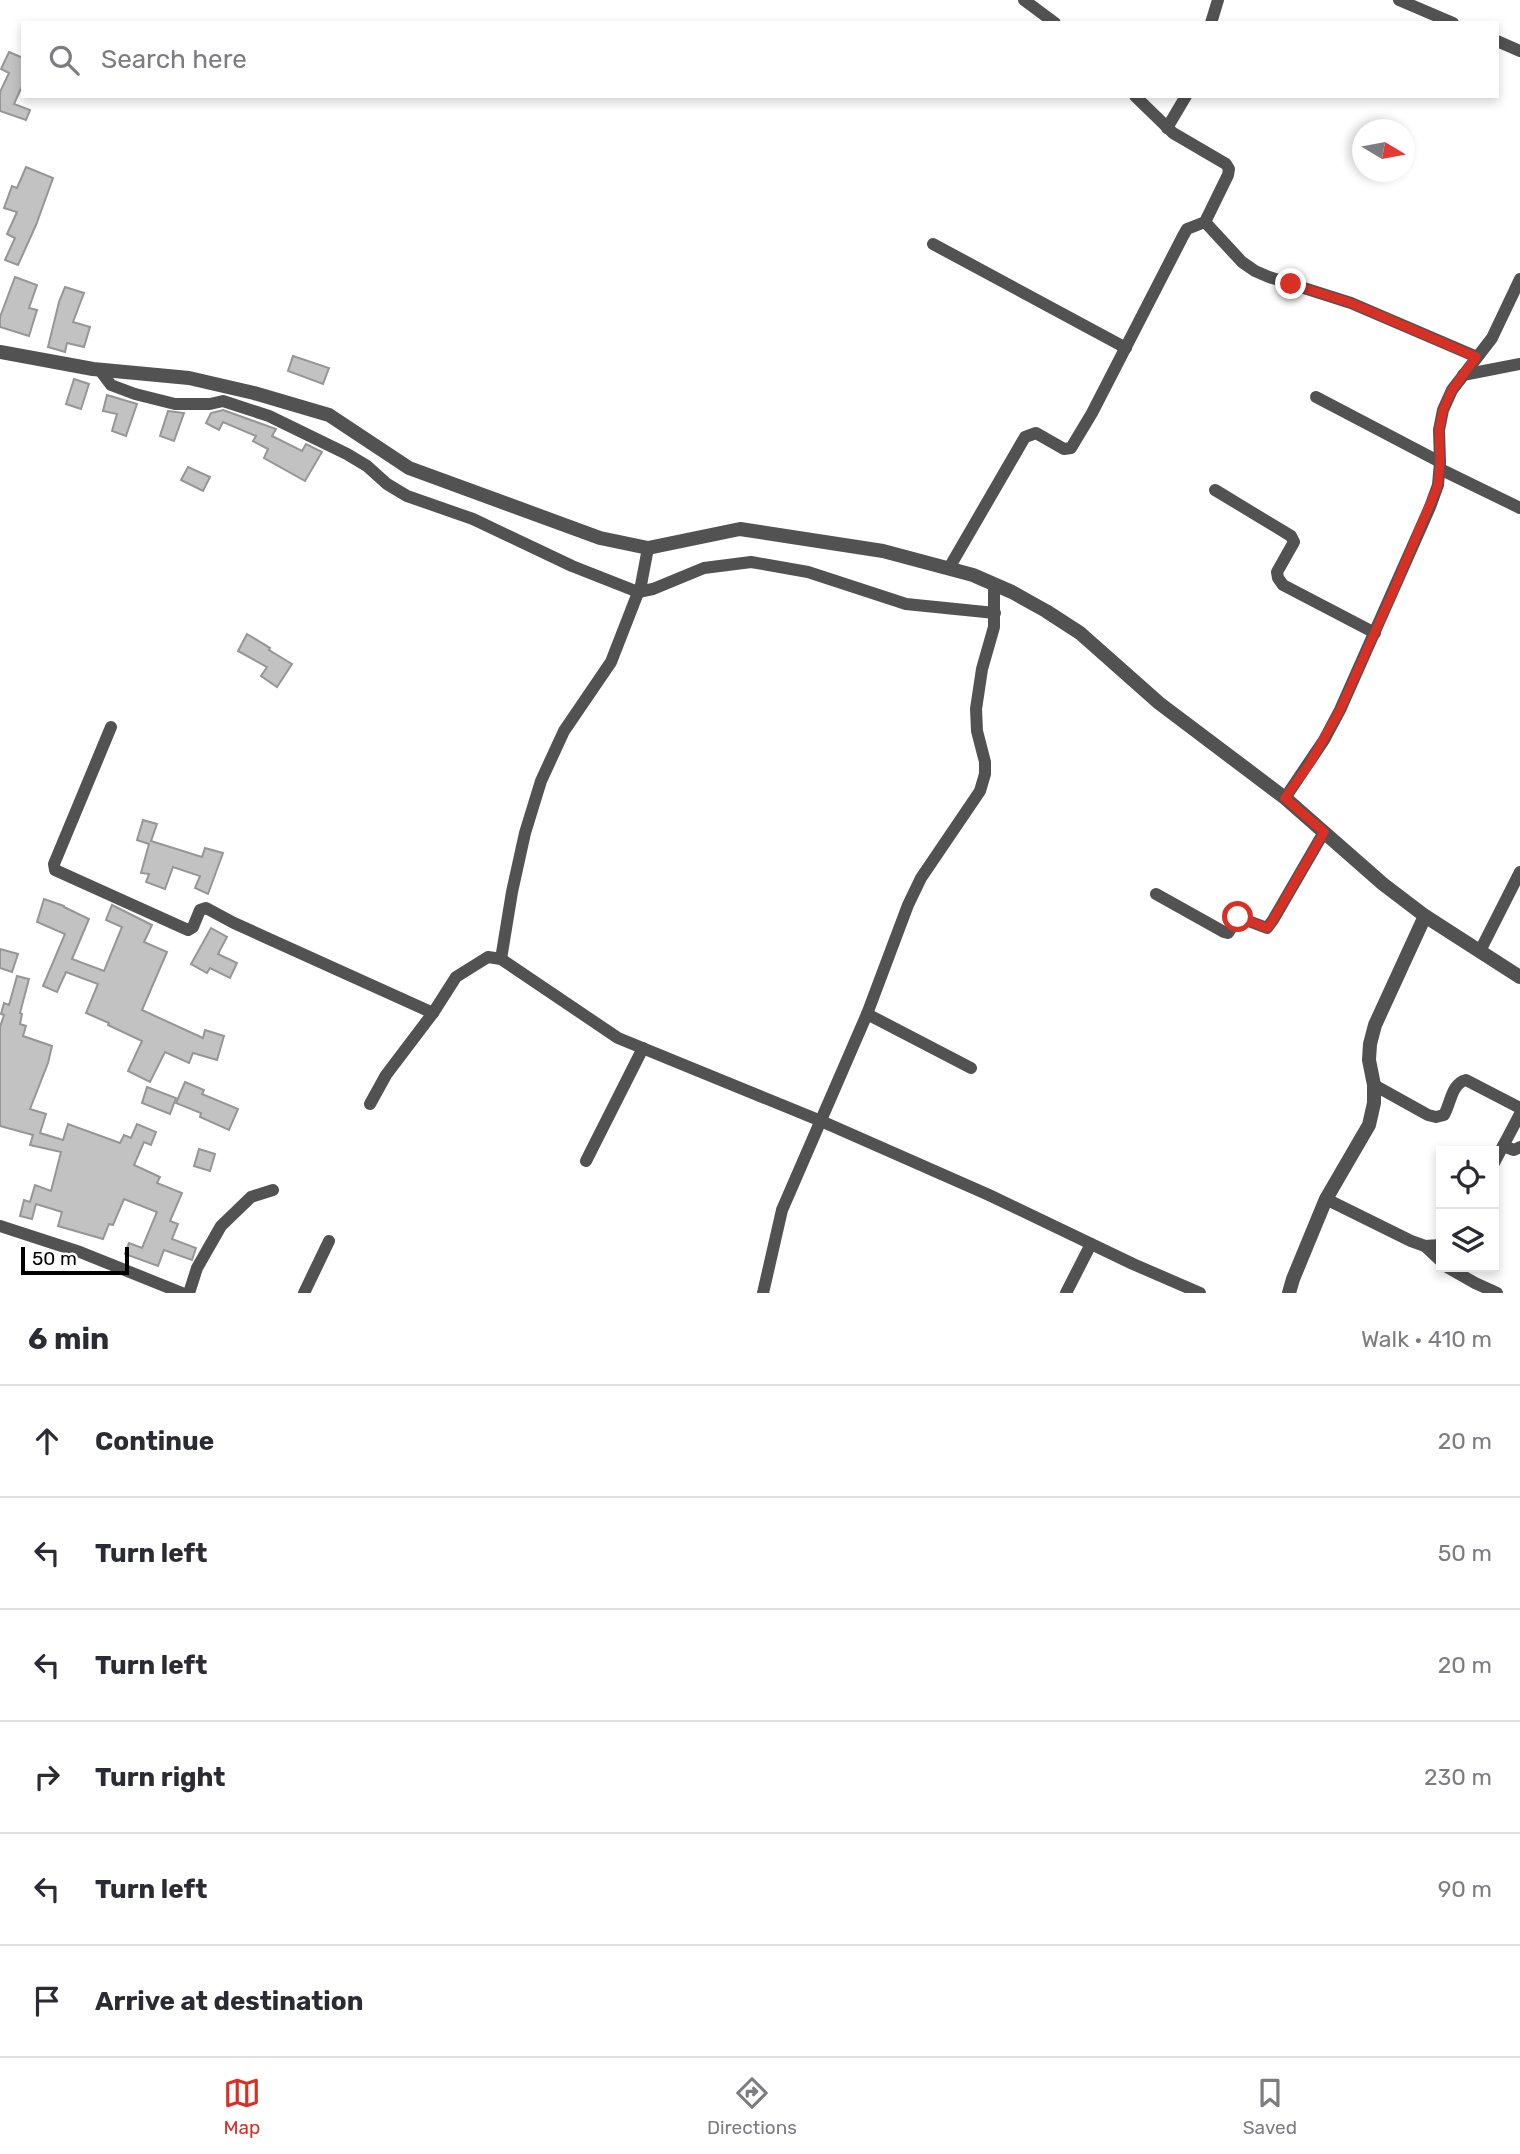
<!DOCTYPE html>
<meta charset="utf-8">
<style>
:root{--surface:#fff;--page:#f2f2f3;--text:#2b2b33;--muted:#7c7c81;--line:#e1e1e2;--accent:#d93025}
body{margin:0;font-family:Rubik,sans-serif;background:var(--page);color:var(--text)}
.controls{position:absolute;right:21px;bottom:21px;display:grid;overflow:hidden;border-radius:0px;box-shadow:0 4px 10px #0003}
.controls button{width:63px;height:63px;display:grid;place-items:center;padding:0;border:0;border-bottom:2px solid var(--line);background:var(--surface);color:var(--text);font:35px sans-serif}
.compass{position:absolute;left:1352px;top:119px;width:63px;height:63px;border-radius:50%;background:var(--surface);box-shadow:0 4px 10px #0003;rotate:100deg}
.scale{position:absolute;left:21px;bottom:18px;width:108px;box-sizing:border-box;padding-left:7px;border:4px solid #000;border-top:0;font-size:19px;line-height:24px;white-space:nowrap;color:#000;-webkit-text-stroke:5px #fff;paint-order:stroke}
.stop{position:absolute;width:21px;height:21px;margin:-16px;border:5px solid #d93025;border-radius:50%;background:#fff}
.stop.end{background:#d93025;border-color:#fff;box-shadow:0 2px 7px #0008}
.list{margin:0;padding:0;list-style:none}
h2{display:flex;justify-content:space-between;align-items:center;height:91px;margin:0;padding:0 28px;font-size:30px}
h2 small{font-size:23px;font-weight:400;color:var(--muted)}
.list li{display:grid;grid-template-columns:46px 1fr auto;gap:21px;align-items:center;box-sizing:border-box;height:112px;padding:0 28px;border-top:2px solid var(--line)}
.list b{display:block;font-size:26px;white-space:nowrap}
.list em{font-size:23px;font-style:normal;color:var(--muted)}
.icon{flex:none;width:38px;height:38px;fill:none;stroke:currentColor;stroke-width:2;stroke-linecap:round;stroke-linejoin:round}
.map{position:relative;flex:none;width:1520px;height:1293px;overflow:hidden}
.search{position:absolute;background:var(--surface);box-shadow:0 4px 10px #0003;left:21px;right:21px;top:21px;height:77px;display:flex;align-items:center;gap:18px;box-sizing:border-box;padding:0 24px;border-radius:0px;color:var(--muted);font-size:26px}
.sheet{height:763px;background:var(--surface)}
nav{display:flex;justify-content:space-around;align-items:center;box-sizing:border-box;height:98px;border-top:2px solid var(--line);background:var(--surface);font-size:19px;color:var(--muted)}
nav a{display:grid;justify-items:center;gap:4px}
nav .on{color:var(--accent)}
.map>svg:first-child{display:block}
.building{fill:#c2c2c2;stroke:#969696;stroke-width:2}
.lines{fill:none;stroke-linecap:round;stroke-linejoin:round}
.minor{stroke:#525252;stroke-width:12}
.tertiary{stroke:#525252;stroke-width:14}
.route{stroke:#d93025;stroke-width:9}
</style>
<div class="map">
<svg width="1520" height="1293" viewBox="0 0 1520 1293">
<rect width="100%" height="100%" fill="#fff"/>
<g class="building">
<polygon points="9,52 23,58 23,84 14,104 30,110 26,120 0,111 0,92 9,73 1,69"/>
<polygon points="26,167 53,178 36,225 18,265 5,260 15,238 7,234 17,212 4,208 12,186 17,188"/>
<polygon points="15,277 37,285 29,308 37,310 29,336 0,327 0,317"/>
<polygon points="65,287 84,293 73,322 90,327 84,347 67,343 65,352 48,347 59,302"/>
<polygon points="293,356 329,368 323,384 288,371"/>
<polygon points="74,379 89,384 81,409 66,404"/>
<polygon points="107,395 137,404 126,436 112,431 117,414 103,411"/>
<polygon points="223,410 276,429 272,436 302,451 306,444 322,452 305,481 264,458 268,449 253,441 256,436 223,422 219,430 206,423 211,413"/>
<polygon points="168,411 184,413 174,441 160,436"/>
<polygon points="188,467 210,477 203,491 181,480"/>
<polygon points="247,634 270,648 269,650 292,664 277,687 261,676 267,667 238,651"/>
<polygon points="143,820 157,824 151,841 202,857 205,848 223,853 208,894 195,888 200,876 173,867 165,889 146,882 149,874 141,873 149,844 137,840"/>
<polygon points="44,899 64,906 64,907 89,919 72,959 104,971 122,927 106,920 112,905 152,925 144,942 167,952 142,1010 203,1038 205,1030 224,1036 217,1060 193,1053 189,1063 165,1052 150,1082 128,1071 142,1041 108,1025 109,1023 86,1013 98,984 66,972 57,992 43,986 65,934 37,922"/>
<polygon points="211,928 227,937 218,954 237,963 230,978 210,968 207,973 191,964"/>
<polygon points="0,949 18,954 12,972 0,968"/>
<polygon points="17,976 29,979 20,1013 22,1014 20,1024 26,1026 23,1036 52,1046 48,1063 30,1109 46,1114 40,1133 63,1140 68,1124 120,1143 124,1135 131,1138 137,1124 156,1132 151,1145 144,1142 134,1165 160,1177 157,1183 182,1193 170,1221 178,1224 172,1239 196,1248 192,1260 164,1250 158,1266 125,1254 129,1243 142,1248 157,1212 124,1199 113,1225 109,1224 103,1239 58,1226 62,1212 36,1204 32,1219 20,1216 24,1200 30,1202 35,1185 51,1191 61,1152 30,1145 33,1135 0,1126 0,1027 4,1015 1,1014 4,1003 9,1005"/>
<polygon points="185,1082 204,1090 202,1094 238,1109 229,1130 200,1117 201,1113 176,1103"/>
<polygon points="147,1087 176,1098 170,1114 142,1103"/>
<polygon points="199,1149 215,1154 210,1171 194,1166"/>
</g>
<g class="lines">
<g class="minor">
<polyline points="1024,0 1055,23"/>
<polyline points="1399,0 1453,23"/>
<polyline points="1211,23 1218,0"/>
<polyline points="1497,41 1520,51"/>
<polyline points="1167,128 1186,96"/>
<polyline points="1205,222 1242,262 1255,271 1269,277 1351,303 1477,357"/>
<polyline points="933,244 1126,348"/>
<polyline points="99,369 111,385 135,394 175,404 210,404 223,401 269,416 347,454 367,466 387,484 407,496 473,519 572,566 638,592 653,589 704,568 751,562 808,572 906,604 995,613"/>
<polyline points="1463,375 1520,364"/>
<polyline points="1316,397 1440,462"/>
<polyline points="1440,469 1520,508"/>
<polyline points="1215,490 1291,536 1294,542 1277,572 1278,578 1283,585 1375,633"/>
<polyline points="949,568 1025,437 1036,433 1064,449 1071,448 1092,413 1183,236 1187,229 1205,222 1228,175 1229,169 1226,164 1173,133 1135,96"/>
<polyline points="111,727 54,864 55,870 188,930 193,927 200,910 206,908 234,923 433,1013"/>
<polyline points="1285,798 1324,740 1340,710 1430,507 1438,485 1440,462 1439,430 1443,410 1452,390 1492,338 1520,279"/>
<polyline points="1156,894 1224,932 1228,933 1238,917 1267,928 1273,920 1324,832"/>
<polyline points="1480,951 1520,872"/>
<polyline points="501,959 512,892 525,833 541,781 564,731 611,662 641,585 648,548"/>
<polyline points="867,1014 971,1068"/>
<path d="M1374,1085l54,30 8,2 8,-2c7,-12 7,-31 22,-35l54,28"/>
<polyline points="370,1104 386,1075 433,1013 456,977 488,957 501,959 618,1038 821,1121 989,1195 1133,1264 1200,1293"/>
<polyline points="1503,1146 1514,1150 1520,1147"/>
<polyline points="586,1161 643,1048"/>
<polyline points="1494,1163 1520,1114"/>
<polyline points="1326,1199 1411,1241 1425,1246 1441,1245"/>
<polyline points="0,1226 80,1252 182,1293"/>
<polyline points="1425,1246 1441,1261"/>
<polyline points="1447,1267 1475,1283 1497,1293"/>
<polyline points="189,1293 197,1268 221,1226 251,1197 273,1190"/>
<polyline points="304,1293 329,1241"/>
<polyline points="763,1293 782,1210 867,1014 908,905 921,878 980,791 985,774 985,762 977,731 976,709 982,669 994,627 994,585"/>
<polyline points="1066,1293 1091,1244"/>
</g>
<g class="tertiary">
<polyline points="0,352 93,369 189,378 254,393 329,415 409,468 600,538 648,548 740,529 883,551 973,575 1012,592 1046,611 1080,633 1159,703 1285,798 1383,884 1425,916 1520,977"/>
<polyline points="1289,1293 1293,1279 1326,1199 1369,1125 1374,1103 1374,1085 1369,1060 1370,1044 1375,1025 1425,916"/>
</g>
</g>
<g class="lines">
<polyline class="route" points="1238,917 1267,928 1270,925 1324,832 1285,798 1310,763 1340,710 1392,594 1438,485 1440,462 1439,430 1443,410 1452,390 1476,357 1351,303 1291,284"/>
</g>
</svg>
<div class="controls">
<button><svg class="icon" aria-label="locate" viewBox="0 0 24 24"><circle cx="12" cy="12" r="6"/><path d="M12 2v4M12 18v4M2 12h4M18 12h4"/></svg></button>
<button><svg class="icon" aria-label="layers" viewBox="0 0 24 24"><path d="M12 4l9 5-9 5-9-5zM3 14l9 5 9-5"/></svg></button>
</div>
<svg class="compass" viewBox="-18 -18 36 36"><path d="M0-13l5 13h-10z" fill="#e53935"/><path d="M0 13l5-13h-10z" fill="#7c7c81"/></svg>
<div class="scale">50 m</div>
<div class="stop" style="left:1238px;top:917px"></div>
<div class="stop end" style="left:1291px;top:284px"></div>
<div class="search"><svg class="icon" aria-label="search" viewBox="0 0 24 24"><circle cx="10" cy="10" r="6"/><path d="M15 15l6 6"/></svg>Search here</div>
</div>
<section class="sheet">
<h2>6 min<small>Walk · 410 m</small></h2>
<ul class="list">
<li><svg class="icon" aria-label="ahead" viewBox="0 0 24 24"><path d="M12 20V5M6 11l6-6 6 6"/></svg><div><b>Continue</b></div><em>20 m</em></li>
<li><svg class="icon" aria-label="left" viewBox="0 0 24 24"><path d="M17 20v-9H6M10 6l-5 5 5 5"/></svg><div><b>Turn left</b></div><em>50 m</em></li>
<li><svg class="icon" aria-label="left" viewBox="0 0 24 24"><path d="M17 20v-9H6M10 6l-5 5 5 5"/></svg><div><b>Turn left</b></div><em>20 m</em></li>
<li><svg class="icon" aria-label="right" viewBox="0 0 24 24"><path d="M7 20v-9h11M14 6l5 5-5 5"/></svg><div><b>Turn right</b></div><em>230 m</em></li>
<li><svg class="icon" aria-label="left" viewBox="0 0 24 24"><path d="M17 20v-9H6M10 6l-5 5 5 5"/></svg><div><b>Turn left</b></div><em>90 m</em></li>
<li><svg class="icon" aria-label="arrive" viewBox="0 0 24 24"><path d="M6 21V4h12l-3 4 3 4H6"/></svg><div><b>Arrive at destination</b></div></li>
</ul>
</section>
<nav>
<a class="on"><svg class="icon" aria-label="map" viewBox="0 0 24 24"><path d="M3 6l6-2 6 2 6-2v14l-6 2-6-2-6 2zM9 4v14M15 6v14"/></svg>Map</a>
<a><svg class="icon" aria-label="directions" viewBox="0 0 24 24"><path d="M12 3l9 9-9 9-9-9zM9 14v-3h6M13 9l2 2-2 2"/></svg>Directions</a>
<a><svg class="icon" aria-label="saved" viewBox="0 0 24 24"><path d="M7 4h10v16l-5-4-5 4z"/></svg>Saved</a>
</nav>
